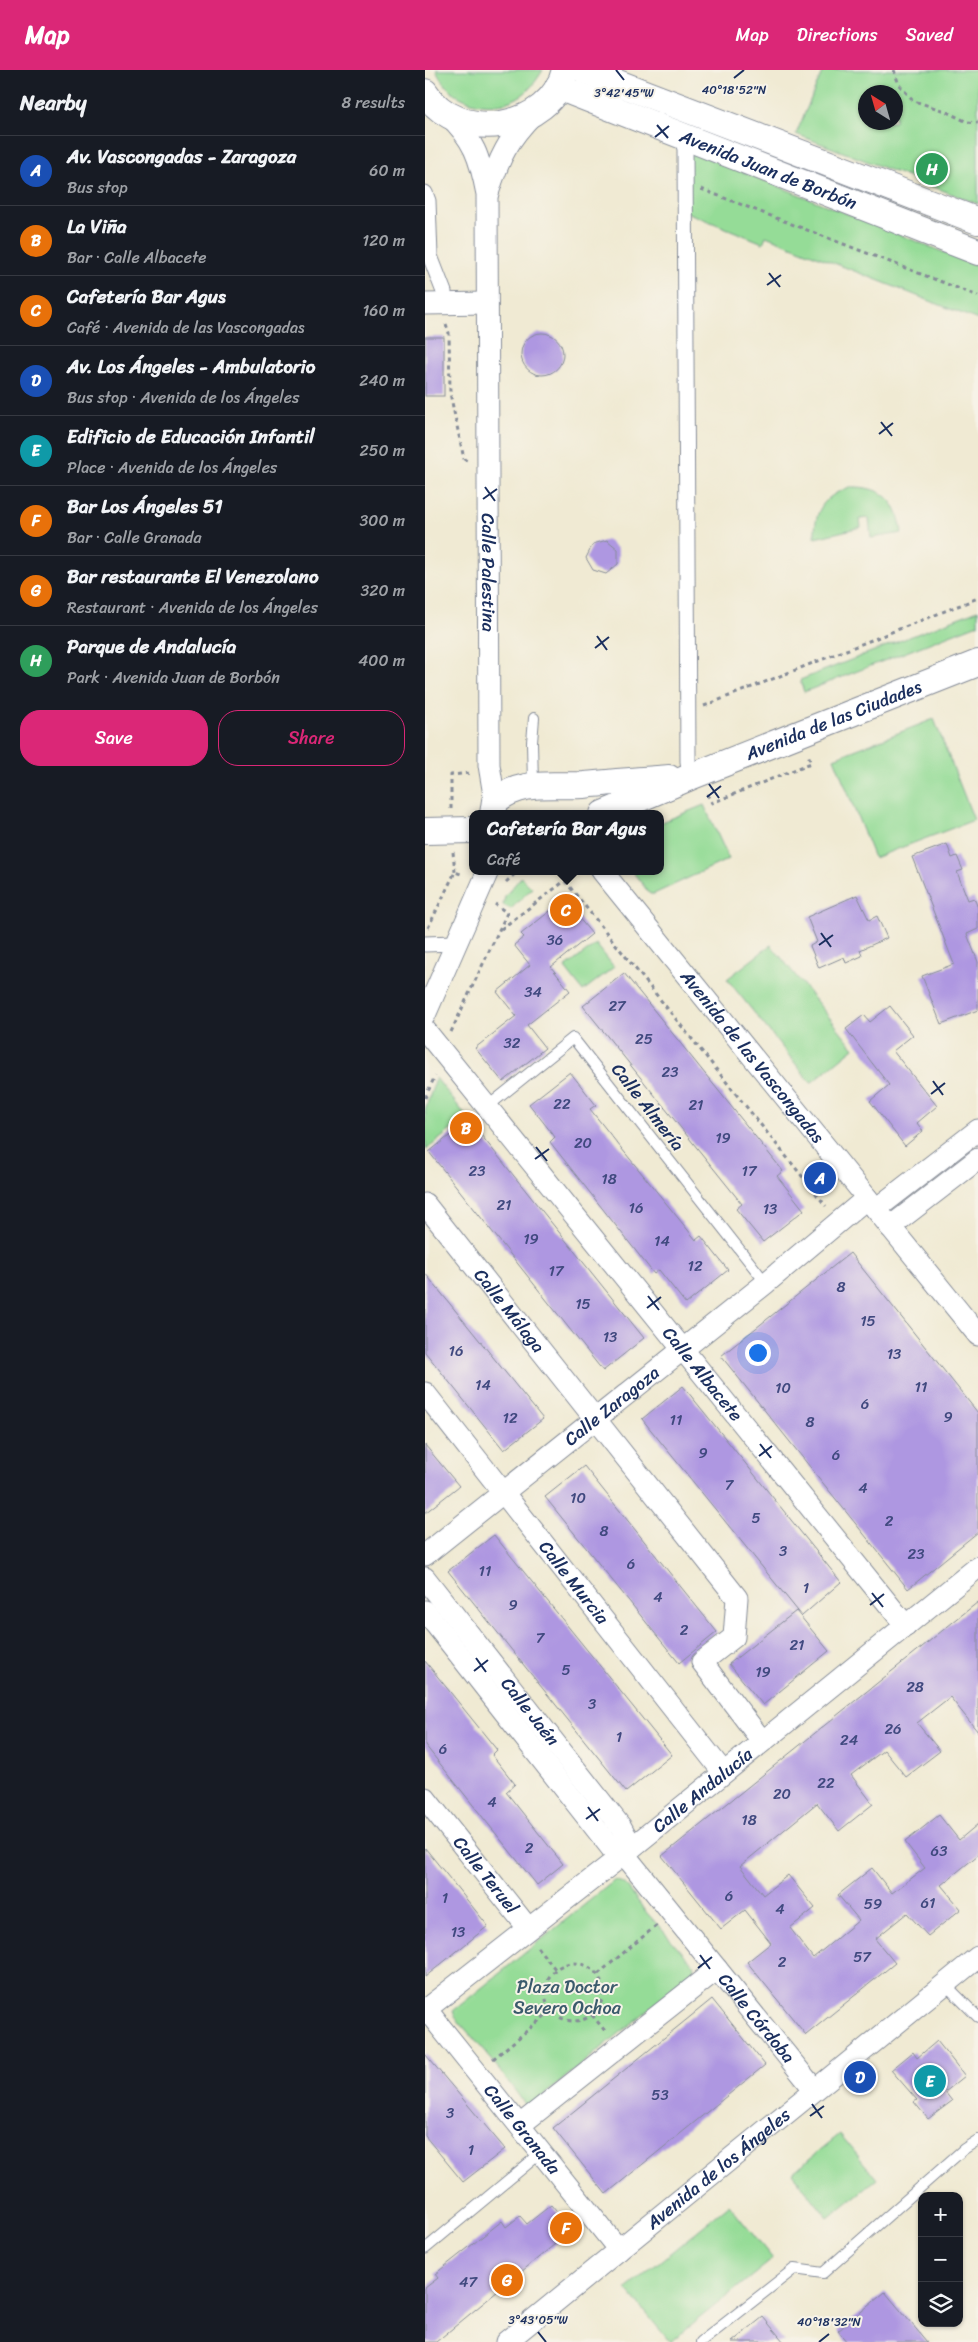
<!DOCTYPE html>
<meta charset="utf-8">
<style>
:root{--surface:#171b24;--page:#20242c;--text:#f1f3f6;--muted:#9ea1a6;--line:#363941;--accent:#db2777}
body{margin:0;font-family:Sriracha,sans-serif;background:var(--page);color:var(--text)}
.controls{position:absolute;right:15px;bottom:15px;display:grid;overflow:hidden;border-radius:10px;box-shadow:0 1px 4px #0004}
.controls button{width:45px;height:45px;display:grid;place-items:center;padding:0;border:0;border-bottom:1px solid var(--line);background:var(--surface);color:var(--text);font:25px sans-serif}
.compass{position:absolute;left:433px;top:15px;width:45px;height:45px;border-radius:50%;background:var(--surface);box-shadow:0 1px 4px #0004;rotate:323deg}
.you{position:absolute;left:332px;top:1282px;width:18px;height:18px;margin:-12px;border:4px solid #fff;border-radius:50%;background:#1a73e8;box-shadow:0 0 0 8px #1a73e833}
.badge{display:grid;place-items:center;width:32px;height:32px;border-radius:50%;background:var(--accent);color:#fff;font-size:16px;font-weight:700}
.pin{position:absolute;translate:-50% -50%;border:2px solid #fff;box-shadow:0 1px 5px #0006}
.popup{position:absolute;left:44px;top:740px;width:195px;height:65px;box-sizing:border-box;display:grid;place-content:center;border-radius:10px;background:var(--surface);filter:drop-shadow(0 1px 4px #0005);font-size:16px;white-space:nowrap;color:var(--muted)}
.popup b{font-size:19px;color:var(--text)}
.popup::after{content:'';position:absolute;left:50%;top:100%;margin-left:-10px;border:10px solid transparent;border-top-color:var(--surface)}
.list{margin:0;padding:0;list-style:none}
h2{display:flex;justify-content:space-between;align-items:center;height:65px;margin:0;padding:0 20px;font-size:21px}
h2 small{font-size:16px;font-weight:400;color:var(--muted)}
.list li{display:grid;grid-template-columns:32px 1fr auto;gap:15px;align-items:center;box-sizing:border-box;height:70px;padding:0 20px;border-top:1px solid var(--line)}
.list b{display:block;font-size:19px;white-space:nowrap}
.list p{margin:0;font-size:16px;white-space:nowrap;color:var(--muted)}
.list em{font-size:16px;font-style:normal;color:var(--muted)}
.actions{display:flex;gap:10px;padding:15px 20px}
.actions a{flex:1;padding:11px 0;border:1px solid var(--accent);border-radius:20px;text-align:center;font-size:18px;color:var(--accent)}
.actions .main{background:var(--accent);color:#fff}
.icon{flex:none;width:28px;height:28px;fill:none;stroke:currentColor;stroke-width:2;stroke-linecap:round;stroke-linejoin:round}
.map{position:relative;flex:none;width:553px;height:2272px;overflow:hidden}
header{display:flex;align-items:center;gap:30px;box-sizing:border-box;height:70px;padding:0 25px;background:var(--accent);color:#fff}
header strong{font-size:24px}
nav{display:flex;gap:28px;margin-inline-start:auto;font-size:18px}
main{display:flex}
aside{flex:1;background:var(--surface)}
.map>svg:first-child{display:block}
.green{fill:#95dc97;stroke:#58867a;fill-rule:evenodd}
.building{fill:#ae97e1}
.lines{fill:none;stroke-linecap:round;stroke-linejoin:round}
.service-casing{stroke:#868c98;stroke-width:12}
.pedestrian-casing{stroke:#868c98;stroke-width:17}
.minor-casing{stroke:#868c98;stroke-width:23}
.tertiary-casing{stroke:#868c98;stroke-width:28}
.path{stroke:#868c98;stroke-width:3;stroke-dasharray:4 4;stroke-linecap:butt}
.service{stroke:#fff;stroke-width:10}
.pedestrian{stroke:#fff;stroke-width:15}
.minor{stroke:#fff;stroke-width:21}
.tertiary{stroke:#fff;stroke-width:26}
.ticks{fill:none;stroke:#1b2f5e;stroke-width:2}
.labels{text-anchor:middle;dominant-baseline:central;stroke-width:4;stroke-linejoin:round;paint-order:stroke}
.number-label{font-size:15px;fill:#40497f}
.street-label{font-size:18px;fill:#1b2f5e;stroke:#f7f3e8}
.park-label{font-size:18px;fill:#3a5a6c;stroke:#f7f3e8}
.ticks-label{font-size:12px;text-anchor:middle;fill:#1b2f5e;stroke:#f7f3e8;stroke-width:4;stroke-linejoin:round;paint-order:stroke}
</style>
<header>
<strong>Map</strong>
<nav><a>Map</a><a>Directions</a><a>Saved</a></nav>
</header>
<main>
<aside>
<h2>Nearby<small>8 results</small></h2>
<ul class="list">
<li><span class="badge" style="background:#1a4fb4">A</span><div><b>Av. Vascongadas - Zaragoza</b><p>Bus stop</p></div><em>60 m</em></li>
<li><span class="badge" style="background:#e8710a">B</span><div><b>La Viña</b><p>Bar · Calle Albacete</p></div><em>120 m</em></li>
<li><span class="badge" style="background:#e8710a">C</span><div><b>Cafetería Bar Agus</b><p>Café · Avenida de las Vascongadas</p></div><em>160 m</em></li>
<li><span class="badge" style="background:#1a4fb4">D</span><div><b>Av. Los Ángeles - Ambulatorio</b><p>Bus stop · Avenida de los Ángeles</p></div><em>240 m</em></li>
<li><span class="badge" style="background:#0f9aa8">E</span><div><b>Edificio de Educación Infantil</b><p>Place · Avenida de los Ángeles</p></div><em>250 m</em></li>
<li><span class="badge" style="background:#e8710a">F</span><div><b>Bar Los Ángeles 51</b><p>Bar · Calle Granada</p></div><em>300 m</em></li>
<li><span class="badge" style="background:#e8710a">G</span><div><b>Bar restaurante El Venezolano</b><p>Restaurant · Avenida de los Ángeles</p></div><em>320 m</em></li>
<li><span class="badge" style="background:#2e9e5b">H</span><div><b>Parque de Andalucía</b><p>Park · Avenida Juan de Borbón</p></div><em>400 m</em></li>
</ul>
<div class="actions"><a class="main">Save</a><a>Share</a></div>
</aside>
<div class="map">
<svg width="553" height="2272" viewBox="0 0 553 2272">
<rect width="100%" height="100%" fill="#f7f3e8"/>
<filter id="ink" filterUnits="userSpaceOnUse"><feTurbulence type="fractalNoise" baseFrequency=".02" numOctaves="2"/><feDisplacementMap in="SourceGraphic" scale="10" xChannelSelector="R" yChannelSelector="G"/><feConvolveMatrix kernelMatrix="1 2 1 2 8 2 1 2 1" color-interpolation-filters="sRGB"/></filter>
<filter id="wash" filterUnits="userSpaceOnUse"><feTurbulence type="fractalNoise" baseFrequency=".0096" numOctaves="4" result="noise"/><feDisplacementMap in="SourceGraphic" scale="20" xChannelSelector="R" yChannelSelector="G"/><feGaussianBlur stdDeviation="1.12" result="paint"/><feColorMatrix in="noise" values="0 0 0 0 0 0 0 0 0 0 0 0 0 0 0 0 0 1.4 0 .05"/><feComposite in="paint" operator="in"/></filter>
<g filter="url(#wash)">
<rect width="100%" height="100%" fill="#f0ead3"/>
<g class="green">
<path d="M11,0h107c-7,11 -14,22 -26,28 -29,15 -68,4 -81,-28z"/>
<path d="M398,0h155v134l-182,-70zM440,22h30v30h-30z"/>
<polygon points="260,79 553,196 553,250 341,166 338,173 261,142"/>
<path d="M425,417c33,-1 48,14 52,46l-31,5 -2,-20 -9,1 1,8 -46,11c-1,-28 9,-42 35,-51z"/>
<polygon points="553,540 553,554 379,622 375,610"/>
<polygon points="509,649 549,750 449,788 409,688"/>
<polygon points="279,735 304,789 229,824 225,824 207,801 235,801 235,753"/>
<polygon points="96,807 107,818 86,839 78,835 80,826"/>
<polygon points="171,874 189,897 158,921 140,898"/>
<polygon points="346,875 429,978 386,1013 302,909"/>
<polygon points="11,1008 42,1047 1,1080 0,1040"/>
<polygon points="190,1810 200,1814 222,1843 268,1894 269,1898 266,1905 103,2038 67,1990 30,1947 28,1941"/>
<polygon points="415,2064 452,2109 403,2148 367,2103"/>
<polygon points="304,2135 348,2189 245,2272 201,2219"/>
</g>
<g id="blocks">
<g class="building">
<circle cx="117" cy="284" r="21"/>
<rect x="0" y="267" width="19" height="59"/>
<polygon points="182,470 193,479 193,494 181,504 168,500 161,488 168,474"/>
<polygon points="522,774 527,788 532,786 538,800 532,802 543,830 549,828 553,838 553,859 542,864 553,892 553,940 516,954 497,906 529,894 487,787"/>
<polygon points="432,825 444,850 452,846 462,868 435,880 437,886 421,893 419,887 394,898 385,876 392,872 382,847"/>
<polygon points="139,830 167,864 126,897 145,921 102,955 120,978 78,1012 50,978 91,946 72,922 105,895 89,875 99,867 96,864"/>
<polygon points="199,903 358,1101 352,1106 379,1140 338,1172 311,1139 317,1134 158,936"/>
<polygon points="465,936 488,965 468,981 512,1036 492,1053 498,1061 480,1076 445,1031 464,1015 421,959 439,945 445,952"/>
<polygon points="145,1002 171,1035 165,1039 192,1073 271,1170 276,1166 303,1200 261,1234 234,1200 229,1204 125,1072 130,1067 104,1034"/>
<polygon points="44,1050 219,1268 178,1301 4,1082"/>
<polygon points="425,1183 553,1343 553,1462 483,1519 296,1286"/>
<polygon points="0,1203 118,1349 79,1380 0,1282"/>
<polygon points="258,1316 416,1512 377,1546 217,1349"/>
<polygon points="0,1375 34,1416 0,1443"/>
<polygon points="159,1396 292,1562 254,1593 120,1427"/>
<polygon points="69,1465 247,1685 201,1722 23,1501"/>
<polygon points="553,1532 553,1662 525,1627 492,1653 515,1681 481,1707 459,1680 426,1705 448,1734 414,1761 392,1733 315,1796 338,1825 363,1805 390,1838 365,1858 388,1888 434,1850 413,1825 447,1798 467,1823 500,1798 480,1772 514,1745 534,1770 553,1754 553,1785 516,1815 536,1839 503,1866 482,1843 450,1869 470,1893 381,1965 322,1892 346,1873 320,1840 296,1859 237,1786"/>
<polygon points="371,1541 404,1581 338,1635 304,1594"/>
<polygon points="0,1591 72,1680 67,1685 90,1714 81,1722 138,1794 112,1815 0,1675"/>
<polygon points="0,1778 63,1856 0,1907"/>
<polygon points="287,1929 340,1995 181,2124 128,2058"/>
<polygon points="512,1971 540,2006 520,2022 527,2031 503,2049 489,2032 492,2030 466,2000 488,1982 492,1988"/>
<polygon points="0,1984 80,2079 38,2112 0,2066"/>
<polygon points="126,2135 147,2160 11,2272 0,2272 0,2218 13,2208 10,2204 77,2151 81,2157 95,2146 102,2154"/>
<polygon points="460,2222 502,2272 422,2272 413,2261"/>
<polygon points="338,2247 359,2272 307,2272"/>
</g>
</g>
</g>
<g filter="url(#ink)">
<use href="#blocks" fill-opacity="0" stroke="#868c98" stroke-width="1"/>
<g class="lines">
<defs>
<g id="service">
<polyline points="108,714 107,672 109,648"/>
<polyline points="62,1037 148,968 341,1213"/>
<polyline points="520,1914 553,1947"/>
<polyline points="0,2179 117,2082"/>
<polyline points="276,2272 369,2199 398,2203 539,2079 553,2070"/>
</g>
<g id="pedestrian">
<polyline points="256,65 260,79 263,691 265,707"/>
<polyline points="0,123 3,131 5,186 19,222"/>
<polyline points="0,874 30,873"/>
</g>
<g id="minor">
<path id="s1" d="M22,44c27,25 33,44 40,80l2,571 6,36"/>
<path d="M63,123c11,-35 20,-54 46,-80"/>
<polyline points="0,234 62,233"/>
<path id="s2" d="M177,801l376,464"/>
<polyline points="0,945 63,801"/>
<path id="s3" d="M0,960l481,596"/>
<path id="s4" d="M0,1134l312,394 -3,39 -32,25 60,79"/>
<polyline points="451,1139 553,1060"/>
<polyline points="465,1157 553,1089"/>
<path id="s5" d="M0,1323l298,379"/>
<path id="s6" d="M0,1485l341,-272 101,-85"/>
<path id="s7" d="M0,1508l196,249 11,20"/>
<polyline points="0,1541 194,1788"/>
<path id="s8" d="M0,1728l103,130"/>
<path id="s9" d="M199,1784l190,235"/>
<path id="s10" d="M1,1939l193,241"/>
<path id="s11" d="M0,1940l194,-152 359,-291"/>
<polyline points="95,2055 292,1899"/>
<path id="s12" d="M81,2272l472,-385"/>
</g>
<g id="tertiary">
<polyline points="159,0 553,151"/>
<path id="s13" d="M133,17l420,165"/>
<path d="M0,22c32,53 126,39 140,-22"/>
<path d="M68,744l2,-13c29,-22 55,-14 89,-16 28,-3 57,-5 85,-7"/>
<path id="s14" d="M178,744l87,-37 288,-114"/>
<polyline points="0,761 47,760"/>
</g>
</defs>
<use href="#service" class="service-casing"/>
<use href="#pedestrian" class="pedestrian-casing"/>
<use href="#minor" class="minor-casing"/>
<use href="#tertiary" class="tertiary-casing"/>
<g class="path">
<polyline points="469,0 474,15 489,31 520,41 542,52 553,53"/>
<polyline points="276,119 553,226"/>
<polyline points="21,254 24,263 25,323 39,389 42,391"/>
<polyline points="279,636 553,528"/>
<polyline points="282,724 287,733 386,693 383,684"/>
<polyline points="26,739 26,705 46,703"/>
<polyline points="28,782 30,802"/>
<polyline points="140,811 401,1136"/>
<polyline points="81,812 93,801"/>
<polyline points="3,858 30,802 39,805"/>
<polyline points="76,859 153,801"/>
<polyline points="26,962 82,843 70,834"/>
<polyline points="0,1028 10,1006"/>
<polyline points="112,1877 131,1900"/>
<circle cx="149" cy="1922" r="29"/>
<polyline points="173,1904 232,1855"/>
<polyline points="167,1945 181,1962"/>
<polyline points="68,1989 127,1940"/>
</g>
<use href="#service" class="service"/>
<use href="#pedestrian" class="pedestrian"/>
<use href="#minor" class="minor"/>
<use href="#tertiary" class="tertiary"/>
</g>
</g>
<path class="ticks" d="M191,0l8,10M309,8l10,-8M232,55l11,13M230,67l14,-11M344,203l11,14M342,215l14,-10M456,352l11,14M454,364l14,-11M60,417l10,14M58,429l14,-10M172,566l10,14M170,578l14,-11M284,714l10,14M282,727l14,-11M396,863l10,14M394,875l14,-10M508,1011l10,14M506,1024l14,-11M111,1077l11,14M110,1089l14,-10M223,1226l11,14M222,1238l14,-11M335,1374l11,14M334,1386l13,-10M447,1523l11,14M445,1535l14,-11M51,1588l10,14M49,1601l14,-11M163,1737l10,14M161,1749l14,-10M275,1885l10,14M273,1898l14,-11M387,2034l10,14M385,2046l14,-10M113,2262l8,10M394,2272l10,-8"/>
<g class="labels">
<g class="number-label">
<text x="130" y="870">36</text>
<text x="108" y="922">34</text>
<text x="192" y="936">27</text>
<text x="219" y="969">25</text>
<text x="87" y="973">32</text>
<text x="245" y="1002">23</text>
<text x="137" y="1034">22</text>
<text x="271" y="1035">21</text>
<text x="298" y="1068">19</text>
<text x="158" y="1073">20</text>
<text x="52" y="1101">23</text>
<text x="324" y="1101">17</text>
<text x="184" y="1109">18</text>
<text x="79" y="1135">21</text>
<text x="211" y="1138">16</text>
<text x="345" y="1139">13</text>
<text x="106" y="1169">19</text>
<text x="237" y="1171">14</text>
<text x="270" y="1196">12</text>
<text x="131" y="1201">17</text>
<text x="416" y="1217">8</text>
<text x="158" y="1234">15</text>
<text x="443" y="1251">15</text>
<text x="185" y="1267">13</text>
<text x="31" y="1281">16</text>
<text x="469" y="1284">13</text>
<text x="58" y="1315">14</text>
<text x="496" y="1317">11</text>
<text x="358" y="1318">10</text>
<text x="440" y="1334">6</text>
<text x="523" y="1347">9</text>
<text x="85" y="1348">12</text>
<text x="251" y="1350">11</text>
<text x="385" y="1352">8</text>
<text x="278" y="1383">9</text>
<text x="411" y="1385">6</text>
<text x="304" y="1415">7</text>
<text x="438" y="1418">4</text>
<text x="153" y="1428">10</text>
<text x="331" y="1448">5</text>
<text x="464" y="1451">2</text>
<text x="179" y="1461">8</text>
<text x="358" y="1481">3</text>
<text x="491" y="1484">23</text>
<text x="206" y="1494">6</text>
<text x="60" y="1501">11</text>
<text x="381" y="1518">1</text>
<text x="233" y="1527">4</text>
<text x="88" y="1535">9</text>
<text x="259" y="1560">2</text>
<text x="115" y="1568">7</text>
<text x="372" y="1575">21</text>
<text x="141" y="1600">5</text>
<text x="338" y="1602">19</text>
<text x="490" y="1617">28</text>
<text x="167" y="1634">3</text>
<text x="468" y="1659">26</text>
<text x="194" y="1667">1</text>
<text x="424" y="1670">24</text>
<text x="18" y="1679">6</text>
<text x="401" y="1713">22</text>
<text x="357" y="1724">20</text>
<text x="67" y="1732">4</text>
<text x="324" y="1750">18</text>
<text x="104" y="1778">2</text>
<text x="514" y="1781">63</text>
<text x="304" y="1826">6</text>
<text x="20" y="1828">1</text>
<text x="503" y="1833">61</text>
<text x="448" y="1834">59</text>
<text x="355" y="1839">4</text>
<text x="33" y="1862">13</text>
<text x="437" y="1887">57</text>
<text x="357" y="1892">2</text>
<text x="235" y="2025">53</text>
<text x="25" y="2043">3</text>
<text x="46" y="2080">1</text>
<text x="43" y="2212">47</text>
</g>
<g class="street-label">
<text stroke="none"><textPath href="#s13" startOffset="226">Avenida Juan de Borbón</textPath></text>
<text stroke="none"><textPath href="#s1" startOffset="470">Calle Palestina</textPath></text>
<text stroke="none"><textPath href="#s14" startOffset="249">Avenida de las Ciudades</textPath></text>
<text stroke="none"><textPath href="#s2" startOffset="239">Avenida de las Vascongadas</textPath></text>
<text transform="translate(223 1037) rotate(52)">Calle Almería</text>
<text stroke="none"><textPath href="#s4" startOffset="136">Calle Málaga</textPath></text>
<text stroke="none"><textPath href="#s3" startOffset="442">Calle Albacete</textPath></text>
<text stroke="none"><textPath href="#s6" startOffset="239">Calle Zaragoza</textPath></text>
<text stroke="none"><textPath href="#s5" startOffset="241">Calle Murcia</textPath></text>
<text stroke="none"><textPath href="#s7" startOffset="170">Calle Jaén</textPath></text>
<text stroke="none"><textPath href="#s11" startOffset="354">Calle Andalucía</textPath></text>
<text stroke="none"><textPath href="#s8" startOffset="98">Calle Teruel</textPath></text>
<text stroke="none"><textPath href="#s9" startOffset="211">Calle Córdoba</textPath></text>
<text stroke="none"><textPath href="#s10" startOffset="154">Calle Granada</textPath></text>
<text stroke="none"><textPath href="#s12" startOffset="274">Avenida de los Ángeles</textPath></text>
</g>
<g class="park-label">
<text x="142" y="1917">Plaza Doctor<tspan x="142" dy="21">Severo Ochoa</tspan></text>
</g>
</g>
<g class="ticks-label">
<text x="309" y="24">40°18'52"N</text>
<text x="199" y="27">3°42'45"W</text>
<text x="113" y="2254">3°43'05"W</text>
<text x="404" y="2256">40°18'32"N</text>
</g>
</svg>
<div class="controls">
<button>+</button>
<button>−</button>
<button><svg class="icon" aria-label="layers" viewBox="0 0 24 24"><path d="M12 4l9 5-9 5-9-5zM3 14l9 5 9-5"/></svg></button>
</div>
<svg class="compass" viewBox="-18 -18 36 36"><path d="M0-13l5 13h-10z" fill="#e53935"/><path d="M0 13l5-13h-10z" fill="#9ea1a6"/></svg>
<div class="you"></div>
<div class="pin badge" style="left:395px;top:1108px;background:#1a4fb4">A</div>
<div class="pin badge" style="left:41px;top:1058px;background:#e8710a">B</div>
<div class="pin badge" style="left:141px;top:840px;background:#e8710a">C</div>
<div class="popup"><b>Cafetería Bar Agus</b>Café</div>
<div class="pin badge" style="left:435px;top:2007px;background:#1a4fb4">D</div>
<div class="pin badge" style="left:505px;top:2011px;background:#0f9aa8">E</div>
<div class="pin badge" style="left:141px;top:2158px;background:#e8710a">F</div>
<div class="pin badge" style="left:82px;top:2210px;background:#e8710a">G</div>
<div class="pin badge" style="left:507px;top:99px;background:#2e9e5b">H</div>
</div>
</main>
